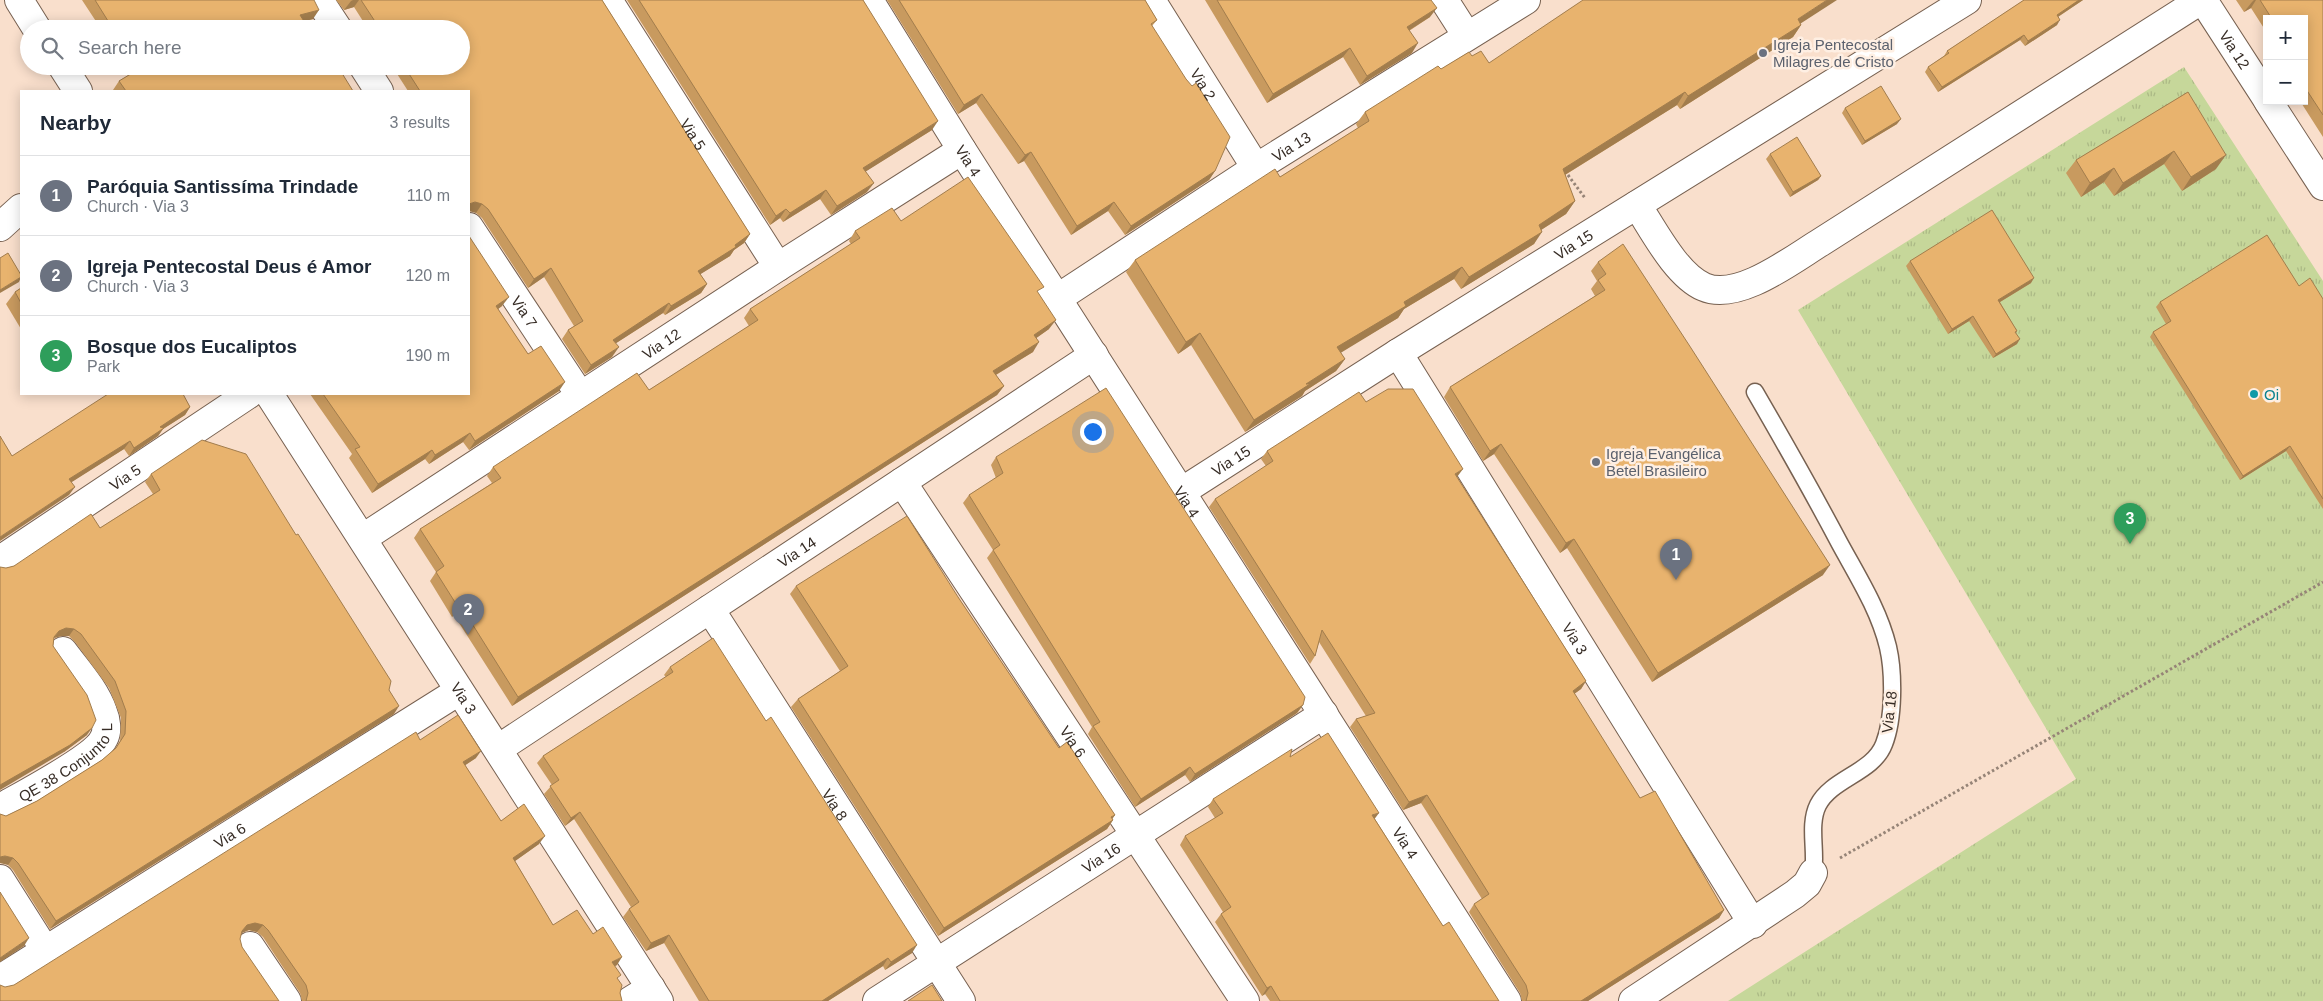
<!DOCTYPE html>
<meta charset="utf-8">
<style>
:root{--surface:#fff;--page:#f2f2f3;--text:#1f2937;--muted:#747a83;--line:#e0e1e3;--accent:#db2777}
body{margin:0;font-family:Helvetica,sans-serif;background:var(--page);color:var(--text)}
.controls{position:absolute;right:15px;top:15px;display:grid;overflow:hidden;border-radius:0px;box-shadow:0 2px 12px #0003}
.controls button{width:45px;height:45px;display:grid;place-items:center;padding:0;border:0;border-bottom:1px solid var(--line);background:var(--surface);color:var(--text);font:25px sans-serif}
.you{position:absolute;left:1092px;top:431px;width:18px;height:18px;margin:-12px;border:4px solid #fff;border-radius:50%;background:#1a73e8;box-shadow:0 0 0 8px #1a73e833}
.badge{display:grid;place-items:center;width:32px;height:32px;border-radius:50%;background:var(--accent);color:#fff;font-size:16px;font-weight:700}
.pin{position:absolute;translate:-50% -41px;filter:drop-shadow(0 1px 2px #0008)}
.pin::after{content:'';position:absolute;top:26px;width:18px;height:15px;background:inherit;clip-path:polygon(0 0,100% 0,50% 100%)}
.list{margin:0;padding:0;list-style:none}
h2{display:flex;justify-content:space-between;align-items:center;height:65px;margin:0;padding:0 20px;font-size:21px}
h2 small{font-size:16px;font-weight:400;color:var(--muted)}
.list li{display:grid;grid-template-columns:32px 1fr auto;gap:15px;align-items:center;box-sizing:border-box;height:80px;padding:0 20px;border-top:1px solid var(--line)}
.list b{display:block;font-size:19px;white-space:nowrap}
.list p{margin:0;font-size:16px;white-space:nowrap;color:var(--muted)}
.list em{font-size:16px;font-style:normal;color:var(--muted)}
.icon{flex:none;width:28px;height:28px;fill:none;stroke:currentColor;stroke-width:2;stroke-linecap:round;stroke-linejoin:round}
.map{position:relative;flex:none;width:2323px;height:1001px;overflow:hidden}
.search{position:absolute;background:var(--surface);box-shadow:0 2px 12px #0003;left:20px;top:20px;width:450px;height:55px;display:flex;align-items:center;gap:12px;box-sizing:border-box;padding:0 18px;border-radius:28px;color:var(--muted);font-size:19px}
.panel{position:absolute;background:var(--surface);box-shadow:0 2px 12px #0003;left:20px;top:90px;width:450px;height:305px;border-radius:0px}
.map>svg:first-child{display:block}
.grass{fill:url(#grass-tufts)}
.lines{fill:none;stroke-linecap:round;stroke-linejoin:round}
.lane-casing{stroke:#776151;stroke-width:19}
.street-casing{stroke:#776151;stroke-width:30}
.path{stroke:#968477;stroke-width:3;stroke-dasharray:2.5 2.5;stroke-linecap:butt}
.lane{stroke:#fff;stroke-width:16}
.street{stroke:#fff;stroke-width:28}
.wall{fill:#c89a5f}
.shaded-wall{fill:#a27d4d}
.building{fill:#e8b36e;stroke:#a27d4d}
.worship-dot{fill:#6b7280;stroke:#feefe3;stroke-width:2}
.culture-dot{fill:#0f9aa8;stroke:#feefe3;stroke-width:2}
.labels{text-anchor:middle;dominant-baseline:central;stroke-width:5;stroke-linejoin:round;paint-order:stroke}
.worship-label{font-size:15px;fill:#5b616d;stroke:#feefe3;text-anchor:start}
.street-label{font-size:15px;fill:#372d26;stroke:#feefe3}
.culture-label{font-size:15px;fill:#0d838f;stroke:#feefe3;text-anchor:start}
</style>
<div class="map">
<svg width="2323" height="1001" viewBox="0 0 2323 1001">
<defs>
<pattern id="grass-tufts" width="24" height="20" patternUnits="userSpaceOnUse" patternTransform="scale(1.25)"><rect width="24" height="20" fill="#c6d79a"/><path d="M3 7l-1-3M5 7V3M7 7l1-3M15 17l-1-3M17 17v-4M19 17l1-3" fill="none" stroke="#abb985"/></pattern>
</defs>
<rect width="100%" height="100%" fill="#f9dfcc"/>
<polygon class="grass" points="2184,67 2323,281 2323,1001 1728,1001 2076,779 1798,310"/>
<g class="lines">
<defs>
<path id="lane" d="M1755,392c29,50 58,101 85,152 18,33 39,66 48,103 6,26 6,72 -4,97 -11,29 -52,34 -66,61 -10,20 -1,47 -5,68"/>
<g id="street">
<polyline points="19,0 37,29"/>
<polyline points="319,0 338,29"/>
<path id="s1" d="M608,0l170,267"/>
<path id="s2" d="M869,0l93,150 545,851"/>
<path id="s3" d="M1151,0l105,168"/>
<polyline points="1444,0 1467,36"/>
<path id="s4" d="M2203,0l64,99"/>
<polyline points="62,66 78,91"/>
<polyline points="363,66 379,91"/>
<polyline points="2268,101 2323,186"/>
<path d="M1637,205c16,24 39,70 67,82 34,15 89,-28 117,-45l380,-242"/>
<polyline points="0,227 21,208"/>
<path id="s5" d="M469,227l111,168"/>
<path id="s6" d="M1058,298l198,-130 270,-168"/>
<path id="s7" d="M1398,353l355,571"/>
<path id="s8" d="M269,394l390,607"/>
<path id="s9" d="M902,482l343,519"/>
<path id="s10" d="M1181,492l217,-139 569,-353"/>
<path id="s11" d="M363,538l415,-271 184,-117"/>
<path id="s12" d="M0,560l249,-166"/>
<path id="s13" d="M710,609l251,392"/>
<path id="s14" d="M498,749l596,-394"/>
<path id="s15" d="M0,808c21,-12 96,-51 104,-70 4,-7 2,-19 -1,-26 -8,-23 -26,-42 -40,-61"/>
<polyline points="0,879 45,950"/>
<polyline points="250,946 287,1001"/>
<path id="s16" d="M0,979l459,-288"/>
<polyline points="630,1001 651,988"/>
<path id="s17" d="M877,1001l447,-287"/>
<polyline points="1633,1001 1795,894 1807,884 1813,873"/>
</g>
</defs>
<use href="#lane" class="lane-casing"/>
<use href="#street" class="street-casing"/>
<g class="path">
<polyline points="1565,171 1585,198"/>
<polyline points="1840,858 2323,582"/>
</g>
<use href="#lane" class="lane"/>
<use href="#street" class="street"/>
</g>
<g class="wall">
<polygon points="82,0 314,0 313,19 304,21 309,29 101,29"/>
<polygon points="336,0 602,0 750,234 744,243 734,250 730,256 700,274 707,284 701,293 665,315 663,313 616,343 612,357 585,374 562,339 568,330 574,326 544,277 528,288 482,218 476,213 469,91 408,91 392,66 461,66 461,29 368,29 354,7 344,10"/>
<polygon points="627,0 863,0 932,130 866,171 867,192 831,215 820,199 783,222 780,218 770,225"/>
<polygon points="887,0 1145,0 1157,20 1152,26 1215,171 1209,180 1125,235 1108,211 1071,235 1024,161 1018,164 976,103 958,114"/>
<polygon points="1205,0 1431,0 1430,17 1409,31 1412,53 1360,85 1343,57 1267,103"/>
<polygon points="2024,0 2083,0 2058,17 2057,25 2025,46 2020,40 1938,92 1925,72 1928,67 1944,56 1947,51"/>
<polygon points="2236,0 2323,0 2323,137 2300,101 2304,101 2304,19 2267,19 2267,33 2251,8 2244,12"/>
<polygon points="1801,24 1801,25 1793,37 1680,109 1677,105 1565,175 1575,201 1566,214 1541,230 1534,244 1461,289 1454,279 1404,309 1398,318 1340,352 1345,359 1336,371 1305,391 1302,396 1245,432 1191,345 1178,354 1126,272 1135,260 1280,177 1358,128 1356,124 1365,112 1441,69 1472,56 1489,63"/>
<polygon points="125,66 332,66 336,72 353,91 113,91 113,90 119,81 130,74"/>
<polygon points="2188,92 2216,169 2182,191 2164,164 2114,196 2104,182 2081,197 2066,173 2076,160"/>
<polygon points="1845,108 1897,124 1862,145 1842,113"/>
<polygon points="1770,154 1821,176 1818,180 1790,197 1766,159"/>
<polygon points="901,221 1039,294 1049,329 1036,338 1033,352 996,375 1004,386 997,395 512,706 454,615 452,617 430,581 436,572 414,538 420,529 492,483 487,476 493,467 649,390 749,326 744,318 750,309 851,244 849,241 855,231"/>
<polygon points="469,236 502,306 498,309 528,354 559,391 469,450 463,442 429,464 425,459 372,493 349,458 352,454 310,394 469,394"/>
<polygon points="1910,261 2031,283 2000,302 2017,331 2016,333 2017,344 1993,358 1969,321 1948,334 1906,266"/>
<polygon points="1598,262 1823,575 1652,682 1567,548 1560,553 1494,454 1483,461 1444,397 1450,387 1595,296 1591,289 1597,281 1591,271"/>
<polygon points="2299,286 2323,299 2323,509 2286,451 2240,480 2150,337 2153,332 2166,324 2156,307 2160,302"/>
<polygon points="21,288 21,329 6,304 15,292"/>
<polygon points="183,395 190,407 185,415 163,429 158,436 129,456 124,449 71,482 69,495 12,456"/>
<polygon points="1366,402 1457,478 1586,681 1581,689 1574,694 1640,798 1724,910 1719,918 1588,1001 1522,1001 1520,993 1469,912 1474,904 1482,899 1421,803 1403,810 1350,727 1356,719 1366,716 1319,642 1315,656 1310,664 1209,507 1215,499 1266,466 1261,459 1267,451"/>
<polygon points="996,457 1303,705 1297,713 1190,782 1185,775 1135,807 1088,734 1092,727 987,558 993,550 963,503 969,495 996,478 991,465"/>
<polygon points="151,474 389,690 394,714 50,929 13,870 8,865 6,816 37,801 102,760 115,749 120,741 121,718 109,688 75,642 69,636 61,636 54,638 53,646 87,735 64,752 6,568 14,566 100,528 153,494 145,482"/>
<polygon points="796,586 958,597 1059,748 1115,815 1112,819 1113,820 1107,829 938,936 791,707 798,699 840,671 790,594"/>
<polygon points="670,667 912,953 885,970 883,966 828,1001 699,1001 664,943 646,951 623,917 629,909 631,907 574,819 565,826 544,794 552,785 537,763 543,756 666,677 664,675"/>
<polygon points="420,740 476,758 465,765 501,821 539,844 515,861 553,925 593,934 617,965 615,966 622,1001 302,1001 300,993 263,937 257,932 249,930 5,987 14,985"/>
<polygon points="1290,757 1375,819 1443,926 1499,1001 1270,1001 1265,994 1262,996 1215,922 1221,914 1223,912 1180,845 1185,836 1215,818 1208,807 1213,799"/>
</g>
<g class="shaded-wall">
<polygon points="353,0 359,0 354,7 344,10 351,1"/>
<polygon points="1827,0 1837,0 1789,31 1798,19"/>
<polygon points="2079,0 2083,0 2053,20 2057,15"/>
<polygon points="2254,0 2256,0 2251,8 2244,12 2252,2"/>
<polygon points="1437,8 1430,17 1400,36 1407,27"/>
<polygon points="319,10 313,19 294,24 300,15"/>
<polygon points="2060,20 2057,25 2025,46 2028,41"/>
<polygon points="1801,25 1793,37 1680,109 1688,96"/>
<polygon points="2024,35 2020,40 1938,92 1942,87"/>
<polygon points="1418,43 1412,53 1360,85 1367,76"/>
<polygon points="1350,48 1343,57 1267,103 1273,94"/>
<polygon points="1685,92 1677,105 1555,181 1563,169"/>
<polygon points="982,94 976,103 958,114 964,105"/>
<polygon points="1901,119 1897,124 1862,145 1865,141"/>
<polygon points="938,121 932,130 857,177 863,168"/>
<polygon points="2174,151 2164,164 2114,196 2123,183"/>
<polygon points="1031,152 1024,161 1018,164 1025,155"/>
<polygon points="2226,155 2216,169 2182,191 2191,177"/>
<polygon points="2114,168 2104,182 2081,197 2090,183"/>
<polygon points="1215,171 1209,180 1125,235 1131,226"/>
<polygon points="1821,176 1818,180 1790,197 1793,192"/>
<polygon points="874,183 867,192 831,215 837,206"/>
<polygon points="826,190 820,199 783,222 790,213"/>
<polygon points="1575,201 1566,214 1530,237 1539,225"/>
<polygon points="475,202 482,204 476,213 469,211 469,204"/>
<polygon points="1114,202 1108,211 1071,235 1077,226"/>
<polygon points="786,209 780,218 770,225 776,216"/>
<polygon points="1542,232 1534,244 1461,289 1469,277"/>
<polygon points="750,234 744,243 734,250 730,256 691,280 698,271"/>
<polygon points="1462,267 1454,279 1404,309 1398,318 1329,360 1337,347 1404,302"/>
<polygon points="551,268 544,277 528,288 534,279"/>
<polygon points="21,277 19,282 0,293 0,290"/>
<polygon points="2034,278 2031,283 1995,305 1998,300"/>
<polygon points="707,284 701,293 665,315 671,306"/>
<polygon points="509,297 502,306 490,315 496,306"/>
<polygon points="669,303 663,313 607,349 613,340"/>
<polygon points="1973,316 1969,321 1948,334 1952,329"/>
<polygon points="1056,320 1049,329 1028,344 1034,335"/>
<polygon points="1200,333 1191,345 1178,354 1186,342"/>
<polygon points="2020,339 2017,344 1993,358 1996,354"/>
<polygon points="1039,342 1033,352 987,380 993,371"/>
<polygon points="619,347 612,357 585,374 591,365"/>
<polygon points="1345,359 1336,371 1305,391 1302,396 1245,432 1254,420 1306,384"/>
<polygon points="565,382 559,391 469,450 475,441"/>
<polygon points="1004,386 997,395 512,706 518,697"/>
<polygon points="190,407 185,415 163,429 158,436 129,456 134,448 160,427"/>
<polygon points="470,433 463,442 429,464 435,455"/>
<polygon points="130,441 124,449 64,487 69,479"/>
<polygon points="1501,444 1494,454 1483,461 1490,451"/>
<polygon points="2290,446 2286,451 2240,480 2243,476"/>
<polygon points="432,450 425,459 372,493 378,484"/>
<polygon points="1463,469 1457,477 1455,474"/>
<polygon points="75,487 69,495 0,541 0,537"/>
<polygon points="1574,539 1567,548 1560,553 1566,543"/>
<polygon points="1830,565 1823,575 1652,682 1658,673"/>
<polygon points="461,606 454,615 452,617 458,607"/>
<polygon points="66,628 74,629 69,636 61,636 54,638 49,645 59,631"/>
<polygon points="1586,681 1581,689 1567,699 1573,691"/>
<polygon points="1303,705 1297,713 1190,782 1195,774"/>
<polygon points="399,706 394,714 50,929 56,921"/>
<polygon points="92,728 87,735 64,752 0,790 0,785"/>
<polygon points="481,751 476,758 458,770 463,762"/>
<polygon points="1190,767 1185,775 1135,807 1141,799"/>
<polygon points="1427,795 1421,803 1403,810 1409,802"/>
<polygon points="580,812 574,819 565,826 571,818"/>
<polygon points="1379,813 1373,821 1372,815"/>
<polygon points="1115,815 1110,822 1113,820 1107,829 938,936 944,928"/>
<polygon points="545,836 539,844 508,866 513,858"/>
<polygon points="5,856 13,858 8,865 0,863 0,857"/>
<polygon points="1724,910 1719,918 1588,1001 1581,1001"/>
<polygon points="255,923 263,925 257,932 249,930 242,933 236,939 247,925"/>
<polygon points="669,935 664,943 646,951 651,943"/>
<polygon points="29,938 24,946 0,962 0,958"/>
<polygon points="917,945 912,953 885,970 891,962"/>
<polygon points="622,957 617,965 607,970 612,962"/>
<polygon points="888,958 883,966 828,1001 822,1001"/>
<polygon points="1271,986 1265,994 1262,996 1267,988"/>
</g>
<g class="building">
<polygon points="95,0 314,0 319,10 300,15 309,29 113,29"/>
<polygon points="361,0 602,0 750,234 735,245 736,247 698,271 707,284 671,306 669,303 613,340 619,347 591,365 568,330 583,321 551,268 534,279 488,209 482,204 475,202 469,204 469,91 420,91 404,66 461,66 461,29 380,29"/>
<polygon points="639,0 863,0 938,121 863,168 874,183 837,206 826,190 790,213 786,209 776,216"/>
<polygon points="899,0 1145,0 1157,20 1151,24 1186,79 1192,86 1196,83 1230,137 1215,171 1131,226 1114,202 1077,226 1031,152 1025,155 982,94 964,105"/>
<polygon points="1217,0 1431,0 1437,8 1407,27 1418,43 1367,76 1350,48 1273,94"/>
<polygon points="1583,0 1827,0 1798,19 1801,25 1688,96 1685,92 1563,169 1575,201 1539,225 1542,232 1469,277 1462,267 1404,302 1406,306 1337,347 1345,359 1306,384 1310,384 1254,420 1200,333 1186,342 1135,260 1275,169 1280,177 1369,121 1365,112 1438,66 1441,69 1469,52 1472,56 1481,51 1489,63"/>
<polygon points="2024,0 2079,0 2057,15 2060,20 2028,41 2024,35 1942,87 1928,67 1949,53 1947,51"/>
<polygon points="2260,0 2323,0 2323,115 2304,86 2304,70 2306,70 2304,68 2304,19 2272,19"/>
<polygon points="137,66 332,66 336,72 340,70 353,91 126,91 119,81 139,69"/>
<polygon points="1881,86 1901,119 1865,141 1845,108"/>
<polygon points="2188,92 2226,155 2191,177 2174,151 2123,183 2114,168 2090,183 2076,160"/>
<polygon points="1797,137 1821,176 1793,192 1770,154"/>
<polygon points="968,177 1044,287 1037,291 1056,320 1034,335 1039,342 993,371 1004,386 518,697 461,606 458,607 436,572 444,566 420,529 501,478 493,467 637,373 649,390 758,320 750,309 860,238 855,231 892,208 901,221"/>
<polygon points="1992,210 2034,278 1998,300 2017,331 2015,332 2020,339 1996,354 1973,316 1952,329 1910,261"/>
<polygon points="2267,235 2299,286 2310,278 2323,299 2323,499 2290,446 2243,476 2153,332 2171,321 2160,302"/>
<polygon points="469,236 509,297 496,306 528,354 541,346 565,382 475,441 470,433 435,455 432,450 378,484 355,449 360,447 323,394 469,394"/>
<polygon points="1623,244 1691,348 1830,565 1658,673 1574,539 1566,543 1501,444 1490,451 1450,387 1605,290 1598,280 1606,274 1598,262"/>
<polygon points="8,253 21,275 21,277 0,290 0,258"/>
<polygon points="21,288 21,303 15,292"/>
<polygon points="1106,388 1305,697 1303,705 1195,774 1190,767 1141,799 1093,726 1100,722 993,550 1000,545 969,495 1003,473 996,457"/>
<polygon points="1388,389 1413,389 1463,469 1455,474 1586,681 1573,691 1640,798 1655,791 1724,910 1581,1001 1526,1001 1528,993 1526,985 1474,904 1489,894 1427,795 1409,802 1356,719 1375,713 1322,630 1315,656 1215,499 1273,461 1267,451 1359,392 1366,402"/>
<polygon points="108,394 183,394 190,407 160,427 164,428 134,448 130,441 69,479 75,487 0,537 0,436 12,456"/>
<polygon points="202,440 246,454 296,535 298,534 391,681 389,690 399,706 56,921 18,863 13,858 5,856 0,857 0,814 6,816 37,801 102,760 116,748 125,734 126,711 115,681 81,634 74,629 66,628 59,631 54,637 53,646 87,695 96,720 92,728 70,745 0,785 0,567 6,568 14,566 91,514 100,528 160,490 151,474"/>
<polygon points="907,516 958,597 1059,748 1067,742 1115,815 1111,817 1113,820 944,928 798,699 848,666 796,586"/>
<polygon points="713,638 766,721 771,717 917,945 891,962 888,958 822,1001 709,1001 669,935 651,943 629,909 639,902 580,812 571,818 550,786 559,780 543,756 673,672 670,667"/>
<polygon points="458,715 481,751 463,762 501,821 524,804 545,836 513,858 553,925 577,910 593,934 603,927 622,957 612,962 621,975 617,978 622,985 620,993 622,1001 306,1001 308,993 306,985 268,930 263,925 255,923 247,925 242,931 240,939 242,947 279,1001 0,1001 0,985 5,987 14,985 416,732 420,740"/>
<polygon points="1328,733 1379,813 1372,815 1443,926 1449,922 1499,1001 1280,1001 1271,986 1267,988 1221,914 1231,907 1185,836 1223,813 1213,799 1292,749 1290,757"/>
<polygon points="0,892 29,938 0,958"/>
<polygon points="932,985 942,1001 908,1001"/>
</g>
<g class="worship-dot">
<circle cx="1763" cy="53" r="5"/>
<circle cx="1596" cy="462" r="5"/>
</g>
<circle class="culture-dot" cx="2254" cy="394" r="5"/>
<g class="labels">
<g class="worship-label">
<text x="1773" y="44">Igreja Pentecostal<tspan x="1773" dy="17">Milagres de Cristo</tspan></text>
<text x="1606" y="453">Igreja Evangélica<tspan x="1606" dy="17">Betel Brasileiro</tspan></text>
</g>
<g class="street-label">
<text stroke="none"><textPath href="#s4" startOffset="59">Via 12</textPath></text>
<text stroke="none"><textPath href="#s3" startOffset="99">Via 2</textPath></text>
<text stroke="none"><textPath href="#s1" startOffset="159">Via 5</textPath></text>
<text stroke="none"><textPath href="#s6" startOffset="278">Via 13</textPath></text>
<text stroke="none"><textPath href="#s2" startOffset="189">Via 4</textPath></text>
<text stroke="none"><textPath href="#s10" startOffset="464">Via 15</textPath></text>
<text stroke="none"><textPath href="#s5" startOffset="101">Via 7</textPath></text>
<text stroke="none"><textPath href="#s11" startOffset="356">Via 12</textPath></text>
<text stroke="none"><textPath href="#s10" startOffset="59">Via 15</textPath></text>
<text stroke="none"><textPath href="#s12" startOffset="150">Via 5</textPath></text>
<text stroke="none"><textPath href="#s2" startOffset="594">Via 4</textPath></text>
<text stroke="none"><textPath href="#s14" startOffset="358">Via 14</textPath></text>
<text stroke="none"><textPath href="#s7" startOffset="336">Via 3</textPath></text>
<text stroke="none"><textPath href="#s8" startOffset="361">Via 3</textPath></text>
<text transform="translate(1889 712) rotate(-83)">Via 18</text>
<text stroke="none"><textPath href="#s9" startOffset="311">Via 6</textPath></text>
<text stroke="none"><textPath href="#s15" startOffset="82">QE 38 Conjunto L</textPath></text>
<text stroke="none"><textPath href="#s13" startOffset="232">Via 8</textPath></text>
<text stroke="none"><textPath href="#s16" startOffset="271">Via 6</textPath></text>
<text stroke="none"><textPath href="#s2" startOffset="999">Via 4</textPath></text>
<text stroke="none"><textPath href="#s17" startOffset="266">Via 16</textPath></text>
</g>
<g class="culture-label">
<text x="2264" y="394">Oi</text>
</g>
</g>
</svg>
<div class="controls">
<button>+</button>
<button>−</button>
</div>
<div class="you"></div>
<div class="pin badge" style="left:1676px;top:580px;background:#6b7280">1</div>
<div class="pin badge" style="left:468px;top:635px;background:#6b7280">2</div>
<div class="pin badge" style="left:2130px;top:544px;background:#2e9e5b">3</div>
<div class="search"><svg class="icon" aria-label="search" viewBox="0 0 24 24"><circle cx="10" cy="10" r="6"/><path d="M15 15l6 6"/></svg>Search here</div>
<section class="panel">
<h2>Nearby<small>3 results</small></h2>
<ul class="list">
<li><span class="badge" style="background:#6b7280">1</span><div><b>Paróquia Santissíma Trindade</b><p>Church · Via 3</p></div><em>110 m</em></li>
<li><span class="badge" style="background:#6b7280">2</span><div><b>Igreja Pentecostal Deus é Amor</b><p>Church · Via 3</p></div><em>120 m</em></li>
<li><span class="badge" style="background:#2e9e5b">3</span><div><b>Bosque dos Eucaliptos</b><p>Park</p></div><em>190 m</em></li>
</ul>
</section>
</div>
